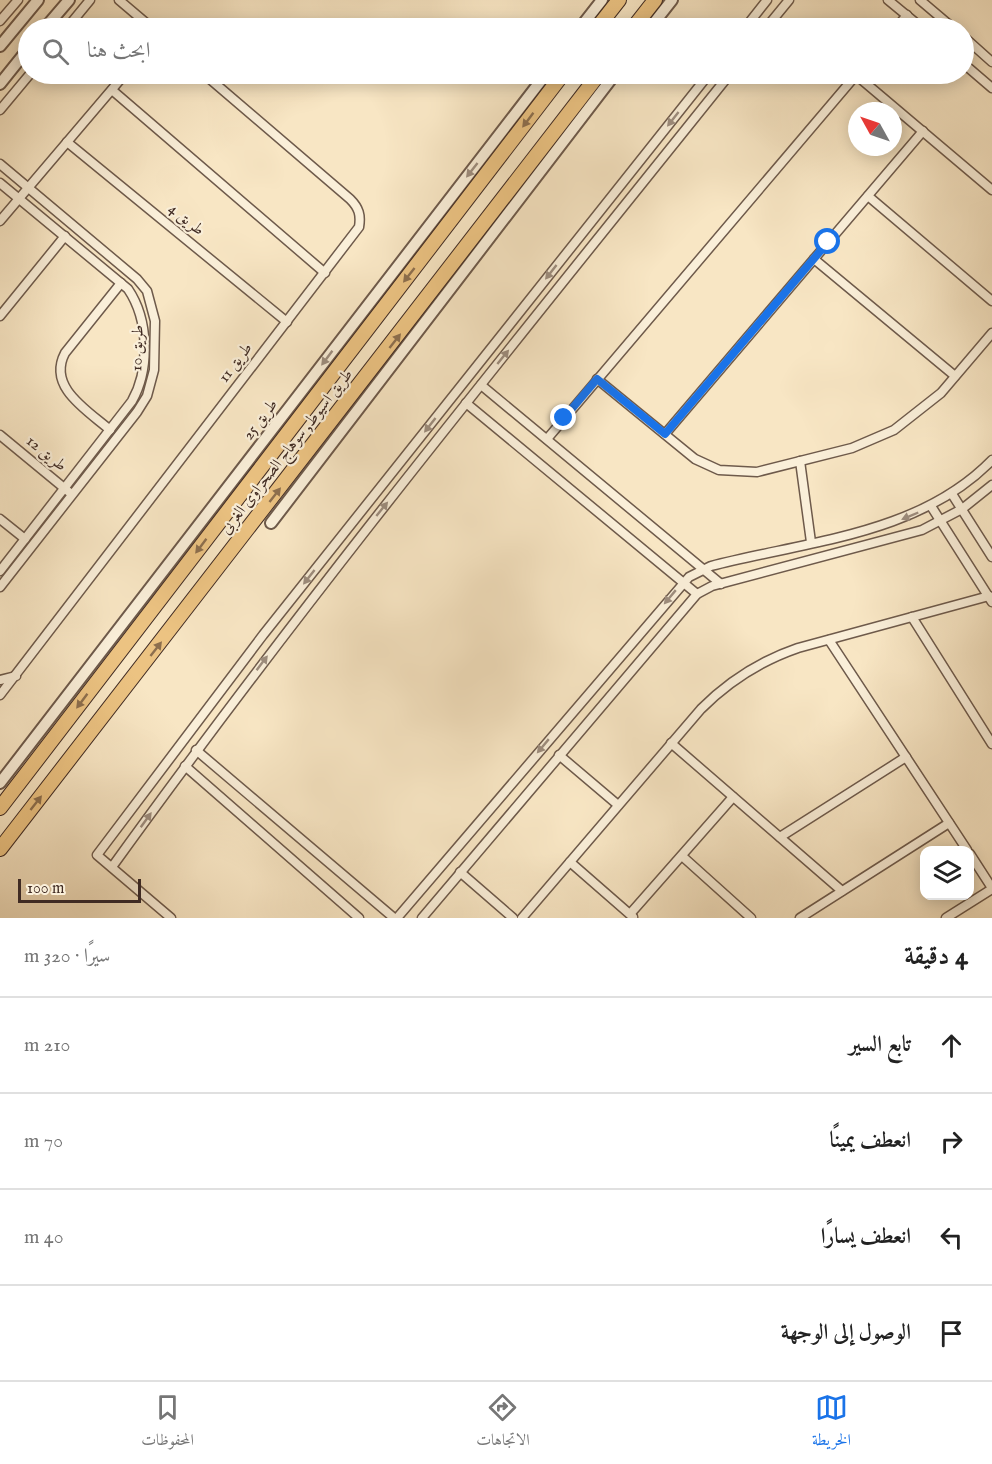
<!DOCTYPE html>
<html lang="ar">
<meta charset="utf-8">
<style>
:root{--surface:#fff;--page:#f6f6f6;--text:#222;--muted:#767676;--line:#e0e0e0;--accent:#1a73e8}
body{margin:0;font-family:"IM FELL English",Amiri,serif;background:var(--page);color:var(--text);direction:rtl}
.controls{position:absolute;right:18px;bottom:18px;display:grid;overflow:hidden;border-radius:12px;box-shadow:0 3px 15px #0003}
.controls button{width:54px;height:54px;display:grid;place-items:center;padding:0;border:0;border-bottom:2px solid var(--line);background:var(--surface);color:var(--text);font:30px sans-serif}
.compass{position:absolute;left:848px;top:102px;width:54px;height:54px;border-radius:50%;background:var(--surface);box-shadow:0 3px 15px #0003;rotate:310deg}
.scale{position:absolute;left:18px;bottom:15px;width:123px;box-sizing:border-box;padding-left:6px;border:3px solid #402b23;border-top:0;font-size:16px;line-height:21px;white-space:nowrap;color:#402b23;-webkit-text-stroke:4px #faefd9;paint-order:stroke}
.stop{position:absolute;width:18px;height:18px;margin:-14px;border:4px solid #1a73e8;border-radius:50%;background:#fff}
.stop.end{background:#1a73e8;border-color:#fff;box-shadow:0 2px 6px #0008}
.list{margin:0;padding:0;list-style:none}
h2{display:flex;justify-content:space-between;align-items:center;height:78px;margin:0;padding:0 24px;font-size:26px}
h2 small{font-size:20px;font-weight:400;color:var(--muted)}
.list li{display:grid;grid-template-columns:39px 1fr auto;gap:18px;align-items:center;box-sizing:border-box;height:96px;padding:0 24px;border-top:2px solid var(--line)}
.list b{display:block;font-size:22px;white-space:nowrap}
.list em{font-size:20px;font-style:normal;color:var(--muted)}
.icon{flex:none;width:33px;height:33px;fill:none;stroke:currentColor;stroke-width:2;stroke-linecap:round;stroke-linejoin:round}
.map{position:relative;flex:none;width:992px;height:918px;overflow:hidden;direction:ltr}
.search{position:absolute;background:var(--surface);box-shadow:0 3px 15px #0003;left:18px;right:18px;top:18px;height:66px;display:flex;align-items:center;gap:15px;box-sizing:border-box;padding:0 21px;border-radius:33px;color:var(--muted);font-size:22px}
.sheet{height:462px;background:var(--surface)}
nav{display:flex;justify-content:space-around;align-items:center;box-sizing:border-box;height:84px;border-top:2px solid var(--line);background:var(--surface);font-size:16px;color:var(--muted)}
nav a{display:grid;justify-items:center;gap:3px}
nav .on{color:var(--accent)}
.map>svg:first-child{display:block}
.lines{fill:none;stroke-linecap:round;stroke-linejoin:round}
.minor-casing{stroke:#6e5a4b;stroke-width:11}
.tertiary-casing{stroke:#6e5a4b;stroke-width:14}
.primary-casing{stroke:#402b23;stroke-width:16}
.minor{stroke:#faefd9;stroke-width:8}
.tertiary{stroke:#faefd9;stroke-width:10}
.primary{stroke:#ecc382;stroke-width:14}
.oneway{fill:#9d8d7e}
.oneway2{fill:#8d6f4e}
.route{stroke:#1a73e8;stroke-width:8}
.labels{text-anchor:middle;dominant-baseline:central;stroke-width:4.5;stroke-linejoin:round;paint-order:stroke}
.street-label{font-size:16px;fill:#402b23;stroke:#faefd9}
</style>
<div class="map">
<svg width="992" height="918" viewBox="0 0 992 918">
<rect width="100%" height="100%" fill="#f8e6c4"/>
<filter id="stains"><feTurbulence type="fractalNoise" baseFrequency=".00333" numOctaves="4"/><feColorMatrix values="0 0 0 0 .2 0 0 0 0 .09 0 0 0 0 .02 0 0 0 .5 -.17"/></filter>
<radialGradient id="worn" r=".72"><stop offset=".6" stop-color="#630" stop-opacity="0"/><stop offset="1" stop-color="#630" stop-opacity=".3"/></radialGradient>
<g class="lines">
<defs>
<g id="minor">
<polyline points="119,0 152,28"/>
<polyline points="888,0 922,28"/>
<polyline points="920,0 953,28"/>
<polyline points="0,21 18,0"/>
<polyline points="67,28 90,0"/>
<polyline points="745,28 767,0"/>
<polyline points="766,28 789,0"/>
<polyline points="896,28 907,15"/>
<polyline points="964,37 992,62"/>
<polyline points="964,64 992,88"/>
<polyline points="856,75 992,190"/>
<polyline points="112,90 325,273"/>
<polyline points="0,110 30,74"/>
<polyline points="67,142 287,322"/>
<polyline points="0,164 137,279 147,291 155,321 154,370 147,396 137,412 0,587"/>
<path d="M0,183l128,106c21,31 22,80 4,112l-132,170"/>
<polyline points="868,196 992,301"/>
<polyline points="0,221 125,74"/>
<polyline points="814,259 955,376"/>
<polyline points="0,316 65,236"/>
<polyline points="597,379 695,459 719,470 757,472 852,448 894,430 941,393 992,333"/>
<polyline points="481,385 721,584"/>
<polyline points="466,403 697,594"/>
<path d="M110,430c-23,-20 -63,-43 -45,-77l56,-70"/>
<polyline points="665,434 923,131"/>
<polyline points="0,435 69,492"/>
<polyline points="547,439 857,74"/>
<polyline points="800,461 811,542"/>
<polyline points="952,494 992,557"/>
<polyline points="931,506 992,602"/>
<polyline points="0,519 25,539"/>
<polyline points="912,617 992,744"/>
<polyline points="829,640 967,850"/>
<polyline points="0,680 16,676"/>
<path d="M0,695l359,-468c2,-12 0,-19 -9,-28l-146,-125"/>
<polyline points="671,743 842,891"/>
<polyline points="196,750 394,918"/>
<polyline points="559,755 618,805"/>
<polyline points="185,766 359,918"/>
<polyline points="780,837 906,757"/>
<polyline points="970,854 992,888"/>
<polyline points="682,856 751,918"/>
<polyline points="570,862 633,917"/>
<path d="M112,867c196,-272 408,-531 618,-793"/>
<polyline points="460,872 513,918"/>
<polyline points="630,914 733,797"/>
<polyline points="171,918 97,855 263,635 709,74"/>
<path d="M397,918l292,-341 22,-11c96,-25 208,-31 281,-106"/>
<polyline points="422,918 697,594 712,586 922,530 962,509 992,485"/>
<path d="M522,918l179,-209c28,-28 59,-48 97,-61l191,-52"/>
<polyline points="800,918 949,823"/>
<polyline points="946,918 992,889"/>
</g>
<g id="tertiary">
<polyline points="45,28 69,0"/>
<polyline points="580,28 602,0"/>
<polyline points="650,28 672,0"/>
<polyline points="0,46 38,0"/>
<polyline points="0,84 28,49"/>
<polyline points="271,523 615,74"/>
<polyline points="0,783 546,74"/>
</g>
<g id="primary">
<polyline points="597,28 619,0"/>
<polyline points="633,28 655,0"/>
<polyline points="0,808 563,74"/>
<polyline points="0,849 599,74"/>
</g>
</defs>
<use href="#minor" class="minor-casing"/>
<use href="#tertiary" class="tertiary-casing"/>
<use href="#primary" class="primary-casing"/>
<use href="#minor" class="minor"/>
<use href="#tertiary" class="tertiary"/>
<use href="#primary" class="primary"/>
</g>
<defs><path id="oneway-solid" d="M-6-.8H1V-3.2L6.5 0L1 3.2V.8H-6Z" transform="scale(1.5)"/></defs>
<g class="oneway">
<use href="#oneway-solid" transform="translate(673 119) rotate(128)"/>
<use href="#oneway-solid" transform="translate(472 170) rotate(128)"/>
<use href="#oneway-solid" transform="translate(551 272) rotate(128)"/>
<use href="#oneway-solid" transform="translate(503 357) rotate(-51)"/>
<use href="#oneway-solid" transform="translate(327 358) rotate(127)"/>
<use href="#oneway-solid" transform="translate(430 425) rotate(128)"/>
<use href="#oneway-solid" transform="translate(382 509) rotate(-51)"/>
<use href="#oneway-solid" transform="translate(910 516) rotate(157)"/>
<use href="#oneway-solid" transform="translate(309 577) rotate(128)"/>
<use href="#oneway-solid" transform="translate(670 597) rotate(130)"/>
<use href="#oneway-solid" transform="translate(262 663) rotate(-53)"/>
<use href="#oneway-solid" transform="translate(543 746) rotate(130)"/>
<use href="#oneway-solid" transform="translate(146 820) rotate(-54)"/>
</g>
<g class="oneway2">
<use href="#oneway-solid" transform="translate(528 120) rotate(127)"/>
<use href="#oneway-solid" transform="translate(409 275) rotate(128)"/>
<use href="#oneway-solid" transform="translate(395 341) rotate(-52)"/>
<use href="#oneway-solid" transform="translate(275 495) rotate(-52)"/>
<use href="#oneway-solid" transform="translate(201 546) rotate(127)"/>
<use href="#oneway-solid" transform="translate(156 649) rotate(-52)"/>
<use href="#oneway-solid" transform="translate(82 701) rotate(127)"/>
<use href="#oneway-solid" transform="translate(36 803) rotate(-52)"/>
</g>
<g class="lines">
<polyline class="route" points="564,418 597,379 665,434 828,242"/>
</g>
<g class="labels">
<g class="street-label">
<text transform="translate(186 220) rotate(39)">طريق 4</text>
<text transform="translate(138 348) rotate(-88)">طريق 10</text>
<text transform="translate(236 363) rotate(-53)">طريق 11</text>
<text transform="translate(261 420) rotate(-53)">طريق 25</text>
<text transform="translate(287 452) rotate(-52)">طريق اسيوط, سوهاج الصحراوى الغربى</text>
<text transform="translate(46 454) rotate(39)">طريق 12</text>
</g>
</g>
<rect width="100%" height="100%" filter="url(#stains)"/>
<rect width="100%" height="100%" fill="url(#worn)"/>
</svg>
<div class="controls">
<button><svg class="icon" aria-label="layers" viewBox="0 0 24 24"><path d="M12 4l9 5-9 5-9-5zM3 14l9 5 9-5"/></svg></button>
</div>
<svg class="compass" viewBox="-18 -18 36 36"><path d="M0-13l5 13h-10z" fill="#e53935"/><path d="M0 13l5-13h-10z" fill="#767676"/></svg>
<div class="scale">100 m</div>
<div class="stop" style="left:828px;top:242px"></div>
<div class="stop end" style="left:564px;top:418px"></div>
<div class="search"><svg class="icon" aria-label="search" viewBox="0 0 24 24"><circle cx="10" cy="10" r="6"/><path d="M15 15l6 6"/></svg>ابحث هنا</div>
</div>
<section class="sheet">
<h2>4 دقيقة<small>سيرًا · 320 m</small></h2>
<ul class="list">
<li><svg class="icon" aria-label="ahead" viewBox="0 0 24 24"><path d="M12 20V5M6 11l6-6 6 6"/></svg><div><b>تابع السير</b></div><em>210 m</em></li>
<li><svg class="icon" aria-label="right" viewBox="0 0 24 24"><path d="M7 20v-9h11M14 6l5 5-5 5"/></svg><div><b>انعطف يمينًا</b></div><em>70 m</em></li>
<li><svg class="icon" aria-label="left" viewBox="0 0 24 24"><path d="M17 20v-9H6M10 6l-5 5 5 5"/></svg><div><b>انعطف يسارًا</b></div><em>40 m</em></li>
<li><svg class="icon" aria-label="arrive" viewBox="0 0 24 24"><path d="M6 21V4h12l-3 4 3 4H6"/></svg><div><b>الوصول إلى الوجهة</b></div></li>
</ul>
</section>
<nav>
<a class="on"><svg class="icon" aria-label="map" viewBox="0 0 24 24"><path d="M3 6l6-2 6 2 6-2v14l-6 2-6-2-6 2zM9 4v14M15 6v14"/></svg>الخريطة</a>
<a><svg class="icon" aria-label="directions" viewBox="0 0 24 24"><path d="M12 3l9 9-9 9-9-9zM9 14v-3h6M13 9l2 2-2 2"/></svg>الاتجاهات</a>
<a><svg class="icon" aria-label="saved" viewBox="0 0 24 24"><path d="M7 4h10v16l-5-4-5 4z"/></svg>المحفوظات</a>
</nav>
